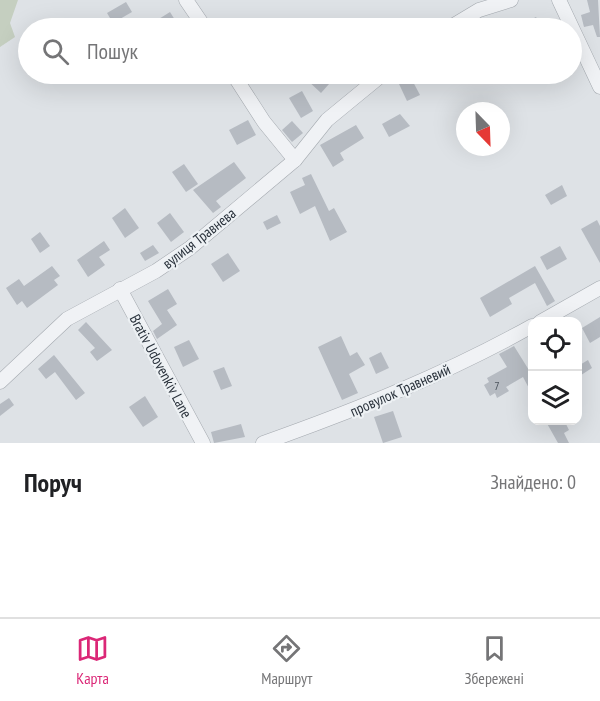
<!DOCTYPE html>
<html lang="uk">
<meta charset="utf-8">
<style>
:root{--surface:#fff;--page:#f6f6f6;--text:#202124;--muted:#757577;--line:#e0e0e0;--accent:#db2777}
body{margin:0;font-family:"PT Sans Narrow",sans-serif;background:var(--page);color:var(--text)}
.controls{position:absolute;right:18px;bottom:18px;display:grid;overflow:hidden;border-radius:12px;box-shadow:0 6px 24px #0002}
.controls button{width:54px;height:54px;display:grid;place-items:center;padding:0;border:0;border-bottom:2px solid var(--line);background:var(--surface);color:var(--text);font:30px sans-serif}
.compass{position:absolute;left:456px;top:102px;width:54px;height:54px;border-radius:50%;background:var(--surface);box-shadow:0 6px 24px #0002;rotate:157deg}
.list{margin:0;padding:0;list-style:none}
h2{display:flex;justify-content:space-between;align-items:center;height:78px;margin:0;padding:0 24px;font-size:26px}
h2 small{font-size:20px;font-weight:400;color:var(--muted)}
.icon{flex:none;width:33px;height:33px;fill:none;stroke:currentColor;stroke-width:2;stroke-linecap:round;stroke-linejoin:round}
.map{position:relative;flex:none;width:600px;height:443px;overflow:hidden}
.search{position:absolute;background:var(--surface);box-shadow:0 6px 24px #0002;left:18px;right:18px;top:18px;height:66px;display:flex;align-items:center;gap:15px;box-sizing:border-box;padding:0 21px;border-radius:33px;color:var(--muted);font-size:22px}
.sheet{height:174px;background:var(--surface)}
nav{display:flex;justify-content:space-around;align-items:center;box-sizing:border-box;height:84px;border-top:2px solid var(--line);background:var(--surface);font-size:16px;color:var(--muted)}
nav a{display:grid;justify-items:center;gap:3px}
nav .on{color:var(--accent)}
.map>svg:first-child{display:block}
.green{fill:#c5cfc0}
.building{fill:#b6bbc2}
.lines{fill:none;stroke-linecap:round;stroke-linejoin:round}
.street-casing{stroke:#a4a9af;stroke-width:15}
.street{stroke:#f0f2f5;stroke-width:14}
.labels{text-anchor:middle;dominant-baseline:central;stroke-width:4.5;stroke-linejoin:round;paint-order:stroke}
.number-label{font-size:12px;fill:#4c545d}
.street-label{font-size:15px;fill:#29313b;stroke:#edf1f4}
</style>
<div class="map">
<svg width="600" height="443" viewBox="0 0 600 443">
<rect width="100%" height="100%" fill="#dee2e6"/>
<polygon class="green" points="0,0 18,0 10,23 15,37 0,47"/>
<g class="building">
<polygon points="587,0 598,0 600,37 597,37 593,25 584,27 581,15 590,12"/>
<polygon points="126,2 132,12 113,23 107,13"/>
<polygon points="170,12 180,28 158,28 154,22"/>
<polygon points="536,17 543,28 515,28"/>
<polygon points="312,74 317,74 329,84 321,93 306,79"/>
<polygon points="411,78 420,95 407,101 399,84"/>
<polygon points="302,91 313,111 301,118 289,98"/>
<polygon points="400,114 410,126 389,137 382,124"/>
<polygon points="248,120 256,135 237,145 229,130"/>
<polygon points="292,121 303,133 292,142 282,130"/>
<polygon points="356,125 364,138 340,153 344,160 333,167 320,145"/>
<polygon points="234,162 246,178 216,201 221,207 213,213 193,190"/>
<polygon points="184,164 198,184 186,192 172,172"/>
<polygon points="311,174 329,211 334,208 347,232 330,241 315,206 300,214 290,192 305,185 302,178"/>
<polygon points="562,185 567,196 551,205 545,195"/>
<polygon points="125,208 139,228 125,238 112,218"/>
<polygon points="170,213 184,232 171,242 157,223"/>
<polygon points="277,215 281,223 267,230 263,222"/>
<polygon points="597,220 600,226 600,263 581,229"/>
<polygon points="40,232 50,246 40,253 31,239"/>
<polygon points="104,241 110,250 99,257 105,265 88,277 77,260"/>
<polygon points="153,245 159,253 145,261 140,253"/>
<polygon points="560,246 567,259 547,270 540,257"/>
<polygon points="228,253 240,271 223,282 211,264"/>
<polygon points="52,266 60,276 54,280 58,285 27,308 22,301 17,305 6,288 19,279 24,286"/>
<polygon points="535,266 555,301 547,306 535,283 509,298 512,304 490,317 480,298"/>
<polygon points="168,289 177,304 167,310 177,325 157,339 153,331 162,324 148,301"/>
<polygon points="600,317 600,337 590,343 582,328"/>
<polygon points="86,322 112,350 97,361 90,352 95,348 78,330"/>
<polygon points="341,336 350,356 357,352 365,365 349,374 358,393 342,400 318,347"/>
<polygon points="189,340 199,359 183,367 174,347"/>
<polygon points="514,346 532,375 532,394 523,377 506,387 509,391 497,398 495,393 490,396 484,385 489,382 487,378 507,367 499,354"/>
<polygon points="381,352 389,368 376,374 369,358"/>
<polygon points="54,355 85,393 76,400 55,372 46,379 38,369"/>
<polygon points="588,360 592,368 578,377 578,366"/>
<polygon points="224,367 232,386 221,390 213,371"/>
<polygon points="145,396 158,417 143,427 129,407"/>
<polygon points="9,398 14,405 0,416 0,404"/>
<polygon points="393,411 402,437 383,443 374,417"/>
<polygon points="545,420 564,420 569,430 564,433 569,443 558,443"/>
<polygon points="241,424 245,437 214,443 211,432"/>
</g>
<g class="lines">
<defs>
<g id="street">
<polyline points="186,0 205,28"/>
<polyline points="559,0 600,87"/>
<polyline points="449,28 479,10 511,0"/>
<polyline points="233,74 264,122 295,160"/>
<polyline points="120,289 203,443"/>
<polyline points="540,322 600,288"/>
<polyline points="0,382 67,319 156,271 190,248 295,160 327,120 383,74"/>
<path d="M263,443c93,-33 183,-69 269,-117"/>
</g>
</defs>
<use href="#street" class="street-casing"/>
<use href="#street" class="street"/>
</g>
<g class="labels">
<g class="number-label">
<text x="497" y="385">7</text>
</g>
<g class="street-label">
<text transform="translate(199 238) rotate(-38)">вулиця Травнева</text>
<text transform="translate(161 366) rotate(62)">Brativ Udovenkiv Lane</text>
<text transform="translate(400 390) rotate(-24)">провулок Травневий</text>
</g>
</g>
</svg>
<div class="controls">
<button><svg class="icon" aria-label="locate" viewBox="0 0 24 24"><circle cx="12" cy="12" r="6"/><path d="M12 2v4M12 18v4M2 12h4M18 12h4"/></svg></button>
<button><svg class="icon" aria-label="layers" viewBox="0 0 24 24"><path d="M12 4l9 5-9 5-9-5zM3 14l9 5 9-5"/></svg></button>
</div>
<svg class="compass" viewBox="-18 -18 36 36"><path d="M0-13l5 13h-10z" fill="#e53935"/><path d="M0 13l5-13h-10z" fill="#757577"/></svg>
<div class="search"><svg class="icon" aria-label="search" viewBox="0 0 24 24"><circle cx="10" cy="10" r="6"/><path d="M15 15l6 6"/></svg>Пошук</div>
</div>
<section class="sheet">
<h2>Поруч<small>Знайдено: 0</small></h2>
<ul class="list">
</ul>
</section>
<nav>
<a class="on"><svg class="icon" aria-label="map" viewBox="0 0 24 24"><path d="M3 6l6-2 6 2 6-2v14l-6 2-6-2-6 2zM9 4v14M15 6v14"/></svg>Карта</a>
<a><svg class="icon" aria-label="directions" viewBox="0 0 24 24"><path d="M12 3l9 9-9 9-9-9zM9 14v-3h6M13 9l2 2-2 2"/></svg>Маршрут</a>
<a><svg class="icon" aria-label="saved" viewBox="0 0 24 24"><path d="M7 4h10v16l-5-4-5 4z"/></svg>Збережені</a>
</nav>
